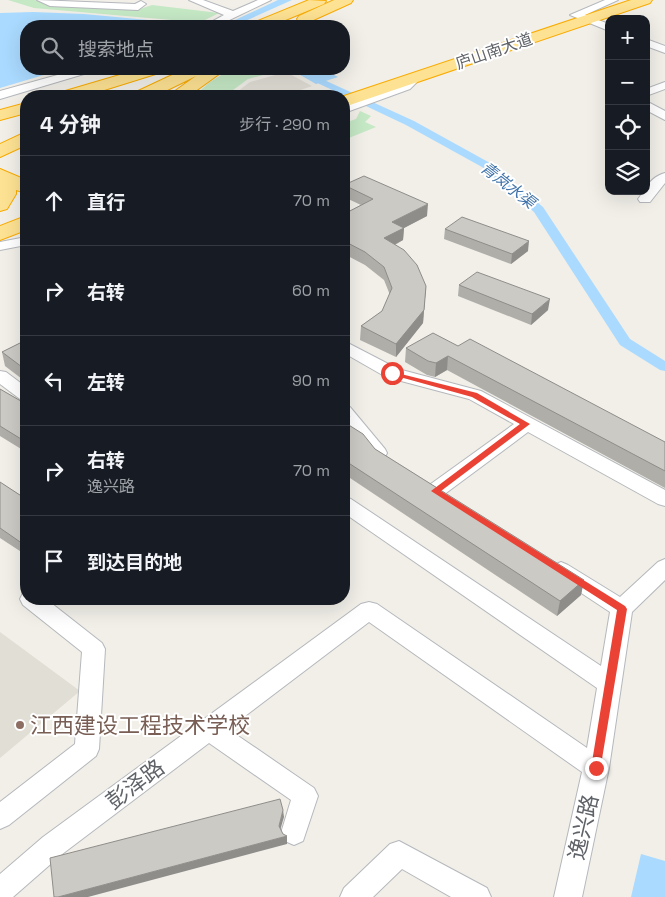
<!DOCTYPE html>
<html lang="zh">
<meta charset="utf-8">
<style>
:root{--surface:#171b24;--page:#242831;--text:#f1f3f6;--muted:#9ea1a6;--line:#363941}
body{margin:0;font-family:"Space Grotesk","Noto Sans SC",sans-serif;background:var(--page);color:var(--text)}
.controls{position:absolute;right:15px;top:15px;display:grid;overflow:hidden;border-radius:10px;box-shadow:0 5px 20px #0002}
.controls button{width:45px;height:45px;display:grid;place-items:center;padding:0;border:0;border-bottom:1px solid var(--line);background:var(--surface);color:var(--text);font:25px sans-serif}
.stop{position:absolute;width:15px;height:15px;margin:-11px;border:4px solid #ea4335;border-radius:50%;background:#fff}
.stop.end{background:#ea4335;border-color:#fff;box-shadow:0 1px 5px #0008}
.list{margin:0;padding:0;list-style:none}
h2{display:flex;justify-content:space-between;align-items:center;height:65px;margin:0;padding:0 20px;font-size:21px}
h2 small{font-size:16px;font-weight:400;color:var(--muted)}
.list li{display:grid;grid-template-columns:32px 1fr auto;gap:15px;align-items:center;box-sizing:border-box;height:90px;padding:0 20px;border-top:1px solid var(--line)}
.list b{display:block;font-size:19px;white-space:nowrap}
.list p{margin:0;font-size:16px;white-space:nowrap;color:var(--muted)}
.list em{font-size:16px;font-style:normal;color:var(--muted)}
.icon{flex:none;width:28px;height:28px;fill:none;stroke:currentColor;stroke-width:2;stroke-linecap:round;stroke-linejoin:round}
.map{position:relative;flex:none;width:665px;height:897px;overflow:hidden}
.search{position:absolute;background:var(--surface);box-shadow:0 5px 20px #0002;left:20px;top:20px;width:330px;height:55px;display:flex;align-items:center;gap:12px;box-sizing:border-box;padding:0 18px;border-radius:20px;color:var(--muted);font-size:19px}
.panel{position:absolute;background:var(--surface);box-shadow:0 5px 20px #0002;left:20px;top:90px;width:330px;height:515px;border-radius:20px}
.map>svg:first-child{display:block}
.education{fill:#e1ded6}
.green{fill:#c5e8c5}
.water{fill:#aadaff}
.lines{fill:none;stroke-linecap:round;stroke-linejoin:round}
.canal{fill:#aadaff;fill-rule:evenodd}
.minor-casing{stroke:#b5b8bc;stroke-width:2}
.highway-casing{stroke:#f9ab00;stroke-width:2}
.minor{fill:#fff;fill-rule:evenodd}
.highway{fill:#fde293;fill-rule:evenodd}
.wall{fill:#afaea9}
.shaded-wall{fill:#8f8d8a}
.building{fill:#cccac5;stroke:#8f8d8a}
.route{fill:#ea4335}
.education-dot{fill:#8d6e63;stroke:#fff;stroke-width:2}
.labels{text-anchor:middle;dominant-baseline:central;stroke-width:4;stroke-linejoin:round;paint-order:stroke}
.far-street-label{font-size:16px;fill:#5f6368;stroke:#fff}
.far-water-label{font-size:16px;font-style:italic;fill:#4174aa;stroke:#fff}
.near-education-label{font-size:22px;fill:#785e54;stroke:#fff;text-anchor:start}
.near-street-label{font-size:22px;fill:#5f6368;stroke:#fff}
</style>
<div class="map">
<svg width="665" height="897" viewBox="0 0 665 897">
<rect width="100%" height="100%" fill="#f1efe8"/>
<g class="education">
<polygon points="286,72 312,86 284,96 233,95 250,82"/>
<polygon points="0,632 80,691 0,758"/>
</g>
<g class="green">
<polygon points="8,0 35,0 50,5 140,9 152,5 219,13 193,26 188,26 183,21 34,8"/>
<polygon points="231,69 285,69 248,79 225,96 194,96 210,82"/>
<polygon points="360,111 371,116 365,122 376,127 344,140 344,123 356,119"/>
</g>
<g class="water">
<polygon points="278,0 292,0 234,26 222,26"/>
<polygon points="33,12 84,14 180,23 182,26 26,26 26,69 64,69 0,88 0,13"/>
<polygon points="290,69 321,69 338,77 316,84"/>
<polygon points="641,854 665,861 665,897 631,897"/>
</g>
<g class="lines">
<polygon class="canal" points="288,69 300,69 414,121 490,163 543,207 630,339 665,361 665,371 660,370 620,345 534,212 482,167 406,125"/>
<defs>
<g id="minor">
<polygon points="37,0 135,4 141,1 146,4 138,10 50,6"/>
<polygon points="189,0 203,0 233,11 258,0 271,0 217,26 204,26 224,15"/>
<polygon points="605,0 618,0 585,15 609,24 609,31 570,15"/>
<polygon points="646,39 665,46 665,53 646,46"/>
<polygon points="79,69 96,69 94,71 0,99 0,91"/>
<polygon points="415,75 421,78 410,89 344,113 344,105 402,85 411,76"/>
<polygon points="665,82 665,89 646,96 646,89"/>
<polygon points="646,101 665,111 665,120 646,110"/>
<path d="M665,173v10l-15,19h-10l-2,-3 6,-8h2c1,-9 11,-16 19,-18z"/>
<polygon points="26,237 26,245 0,250 0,242"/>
<polygon points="344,341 398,369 481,391 665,490 665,506 658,504 528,432 442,496 435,498 428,496 425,491 428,486 514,424 469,399 386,377 344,353"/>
<polygon points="0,371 6,372 26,387 26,400 20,399 0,384"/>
<polygon points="344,406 350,407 385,449 387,453 385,457 378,459 371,457 344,423"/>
<polygon points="344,497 351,499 601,666 610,612 554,575 550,570 554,565 561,562 568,565 620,597 658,562 665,559 665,580 632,612 609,768 582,897 554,897 582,772 369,622 228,729 314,788 318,796 303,841 294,845 285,841 281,833 291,800 209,743 61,855 13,897 0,897 0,874 43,837 361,604 369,602 377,604 587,748 597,688 344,513"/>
<polygon points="26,592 26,599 46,599 102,643 105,649 99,749 96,756 9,825 0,829 0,802 75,744 82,652 23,605 20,599 23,593"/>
<polygon points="399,841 487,888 491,897 451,897 402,869 373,897 340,897 344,888 390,844"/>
</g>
<g id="highway">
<polygon points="309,0 326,1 324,4 271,26 250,26 253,23"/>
<polygon points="334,0 353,0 351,3 309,22 299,22 297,19 299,16"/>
<polygon points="631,0 652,0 650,3 344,107 344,96"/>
<polygon points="140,69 164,69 162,72 85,96 59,96 62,92"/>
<polygon points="185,69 205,69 204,71 207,69 226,69 190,95 178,95 175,91 196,76 155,96 133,96 136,92"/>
<polygon points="26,103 26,113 0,120 0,110"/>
<polygon points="26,132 26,145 0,157 0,144"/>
<polygon points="0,169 26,180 26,193 16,190 16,194 7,209 0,211"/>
<polygon points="26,216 26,230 0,240 0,226"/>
</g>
</defs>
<use href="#minor" class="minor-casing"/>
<use href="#highway" class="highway-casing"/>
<use href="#minor" class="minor"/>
<use href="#highway" class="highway"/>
</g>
<g class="wall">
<polygon points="344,185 427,216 404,228 403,240 395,245 426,286 423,323 396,357 360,340 361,326 382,311 390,295 384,280 365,265 344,254 344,214 361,205 344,197"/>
<polygon points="445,229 528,251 511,264 444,239"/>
<polygon points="459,285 548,310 531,325 458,296"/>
<polygon points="26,340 26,382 5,366 2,352"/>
<polygon points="458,346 665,442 665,488 447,370 435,377 427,375 405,362 406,348"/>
<polygon points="0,389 26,404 26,452 0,436"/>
<polygon points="344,409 349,425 375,449 584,580 581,595 557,616 344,474"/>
<polygon points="0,482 26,499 26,555 0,538"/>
</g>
<g class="shaded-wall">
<polygon points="428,204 427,216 404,228 403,240 384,250 384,238 392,222"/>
<polygon points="529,241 528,251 511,264 512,254"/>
<polygon points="426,286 423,323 396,357 396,344"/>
<polygon points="550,299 548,310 531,325 532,314"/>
<polygon points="448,356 447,370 435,377 436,363"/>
<polygon points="350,417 349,432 344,435 344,421"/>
<polygon points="584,580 581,595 557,616 560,601"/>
<polygon points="283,810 284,817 279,834 279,826"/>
<polygon points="287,836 287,844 88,897 58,897"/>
</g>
<g class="building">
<polygon points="364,176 428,204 392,222 404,228 384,238 404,250 417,265 426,286 424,310 396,344 361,326 382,311 392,288 384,267 365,252 344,241 344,214 373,199 344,185"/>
<polygon points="462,217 529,241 512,254 445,229"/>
<polygon points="477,272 550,299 532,314 459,285"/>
<polygon points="433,333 458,346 470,339 665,442 665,471 448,356 436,363 428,361 406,348"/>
<polygon points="26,340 26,370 2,352"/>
<polygon points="0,389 26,404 26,442 0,426"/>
<polygon points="344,409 350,417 344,421"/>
<polygon points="344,422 363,434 375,449 584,580 560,601 344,460"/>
<polygon points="0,482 26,499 26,546 0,528"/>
<polygon points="280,799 283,810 279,826 283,834 287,836 58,897 54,897 50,858"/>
</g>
<polygon class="route" points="389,371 477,393 530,424 441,491 625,606 627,609 600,771 596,773 591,768 617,610 431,491 520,424 472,397 389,374"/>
<circle class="education-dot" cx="20" cy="725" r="5"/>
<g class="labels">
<g class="far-street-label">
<text transform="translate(494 51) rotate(-19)">庐山南大道</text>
</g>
<g class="far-water-label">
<text transform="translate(508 185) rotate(38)">青岚水渠</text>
</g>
<g class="near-education-label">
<text x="30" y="725">江西建设工程技术学校</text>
</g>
<g class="near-street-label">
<text transform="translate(135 784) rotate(-37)">彭泽路</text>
<text transform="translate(583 827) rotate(-77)">逸兴路</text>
</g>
</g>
</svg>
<div class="controls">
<button>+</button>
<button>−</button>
<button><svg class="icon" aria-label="locate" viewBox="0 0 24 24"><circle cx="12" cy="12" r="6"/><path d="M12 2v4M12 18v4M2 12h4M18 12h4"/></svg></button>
<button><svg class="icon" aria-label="layers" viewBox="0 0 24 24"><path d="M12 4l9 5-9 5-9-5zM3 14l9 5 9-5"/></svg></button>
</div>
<div class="stop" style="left:392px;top:373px"></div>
<div class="stop end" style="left:596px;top:768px"></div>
<div class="search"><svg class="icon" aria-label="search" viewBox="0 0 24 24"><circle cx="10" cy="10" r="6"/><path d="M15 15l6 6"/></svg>搜索地点</div>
<section class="panel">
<h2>4 分钟<small>步行 · 290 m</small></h2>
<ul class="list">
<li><svg class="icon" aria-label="ahead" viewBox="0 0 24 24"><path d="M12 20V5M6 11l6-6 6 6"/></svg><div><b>直行</b></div><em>70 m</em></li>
<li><svg class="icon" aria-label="right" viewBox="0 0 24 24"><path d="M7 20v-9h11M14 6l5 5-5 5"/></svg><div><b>右转</b></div><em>60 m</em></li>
<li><svg class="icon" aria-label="left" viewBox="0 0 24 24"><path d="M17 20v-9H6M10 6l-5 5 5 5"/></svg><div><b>左转</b></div><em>90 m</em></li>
<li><svg class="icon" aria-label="right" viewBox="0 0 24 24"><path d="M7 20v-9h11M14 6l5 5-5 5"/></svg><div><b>右转</b><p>逸兴路</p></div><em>70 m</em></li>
<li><svg class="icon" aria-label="arrive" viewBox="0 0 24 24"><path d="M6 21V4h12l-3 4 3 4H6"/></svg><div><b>到达目的地</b></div></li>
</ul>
</section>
</div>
